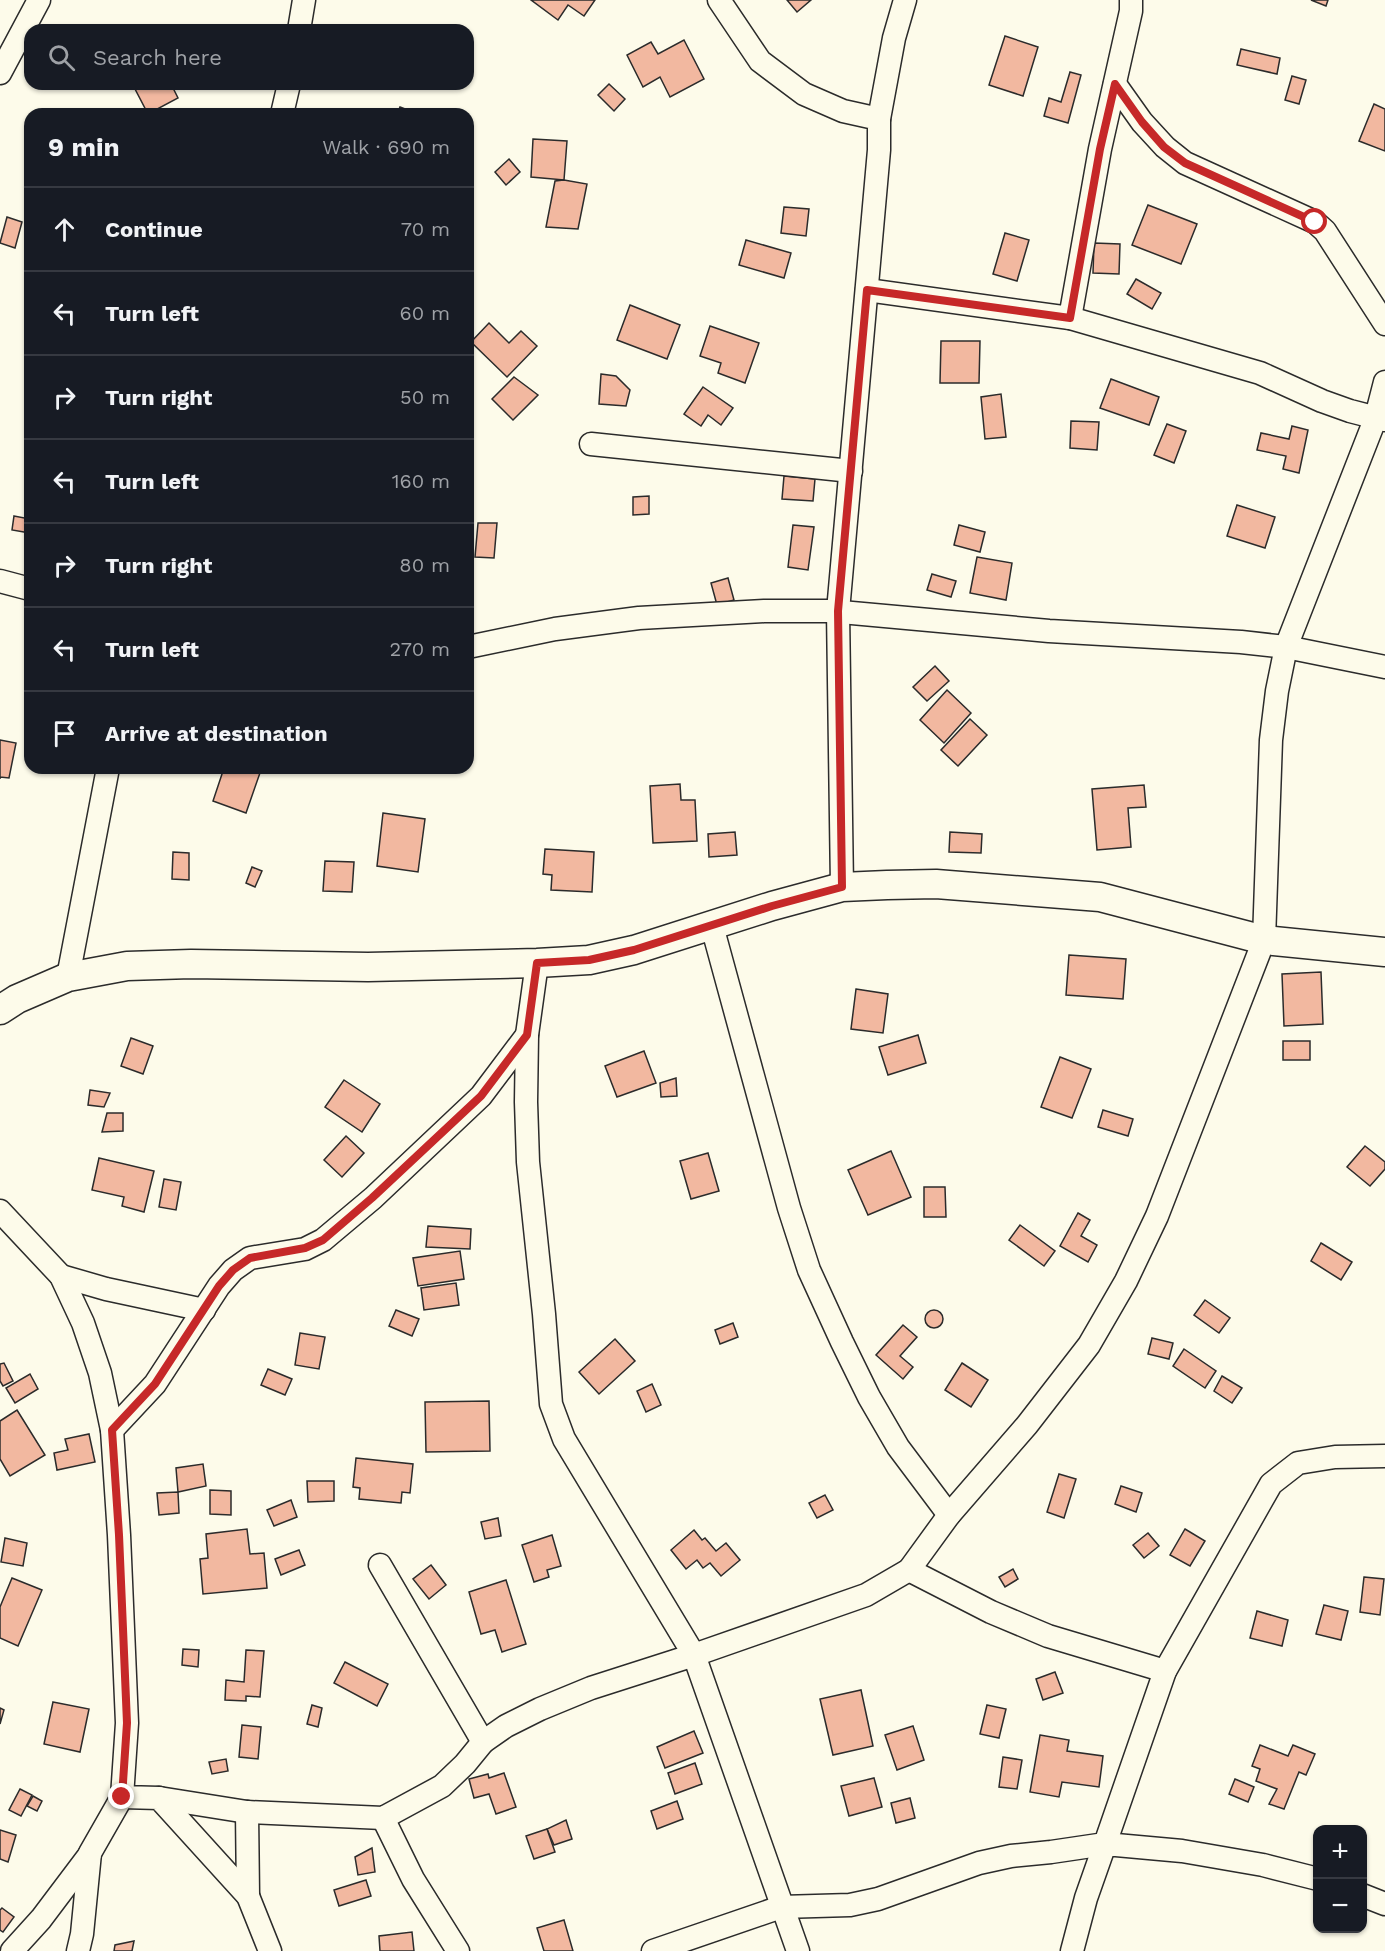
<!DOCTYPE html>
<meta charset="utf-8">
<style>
:root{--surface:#171b24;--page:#242831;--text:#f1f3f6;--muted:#9ea1a6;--line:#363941}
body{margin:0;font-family:"Work Sans",sans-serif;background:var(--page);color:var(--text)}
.controls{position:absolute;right:18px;bottom:18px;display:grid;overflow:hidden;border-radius:12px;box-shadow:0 2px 4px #0004}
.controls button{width:54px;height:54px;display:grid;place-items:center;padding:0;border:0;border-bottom:2px solid var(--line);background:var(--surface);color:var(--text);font:30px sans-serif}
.stop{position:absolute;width:18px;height:18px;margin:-14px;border:4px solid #c62828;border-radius:50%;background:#fff}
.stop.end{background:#c62828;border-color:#fff;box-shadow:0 2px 6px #0008}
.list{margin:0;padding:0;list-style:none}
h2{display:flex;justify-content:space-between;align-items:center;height:78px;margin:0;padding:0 24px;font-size:26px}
h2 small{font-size:20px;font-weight:400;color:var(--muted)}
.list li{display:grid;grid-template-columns:39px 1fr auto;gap:18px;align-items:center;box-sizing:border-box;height:84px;padding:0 24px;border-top:2px solid var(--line)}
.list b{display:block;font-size:22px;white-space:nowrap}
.list em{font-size:20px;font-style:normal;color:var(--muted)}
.icon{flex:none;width:33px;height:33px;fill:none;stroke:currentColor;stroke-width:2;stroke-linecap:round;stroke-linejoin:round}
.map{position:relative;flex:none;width:1385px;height:1951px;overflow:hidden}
.search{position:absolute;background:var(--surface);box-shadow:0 2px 4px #0004;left:24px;top:24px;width:450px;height:66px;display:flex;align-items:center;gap:15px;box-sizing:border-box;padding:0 21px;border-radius:18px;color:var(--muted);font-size:22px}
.panel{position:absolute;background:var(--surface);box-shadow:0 2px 4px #0004;left:24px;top:108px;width:450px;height:666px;border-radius:18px}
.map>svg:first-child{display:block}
.building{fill:#f2b8a0;stroke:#2b2b2b;stroke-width:1.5}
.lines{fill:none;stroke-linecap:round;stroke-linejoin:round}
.minor-casing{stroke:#2b2b2b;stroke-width:25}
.tertiary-casing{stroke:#2b2b2b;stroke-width:31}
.minor{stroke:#fdfbea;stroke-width:22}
.tertiary{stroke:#fdfbea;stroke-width:28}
.route{stroke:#c62828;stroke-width:8}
</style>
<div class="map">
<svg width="1385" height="1951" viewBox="0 0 1385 1951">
<rect width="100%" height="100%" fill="#fdfbea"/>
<g class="building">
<polygon points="531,0 595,0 584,16 568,5 558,20"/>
<polygon points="787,0 811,0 797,12"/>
<polygon points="1311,0 1328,0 1326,6"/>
<polygon points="1005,36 1038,47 1023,96 989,85"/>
<polygon points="684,40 704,79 670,97 660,77 643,87 627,55 651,42 658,54"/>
<polygon points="1241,49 1280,58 1277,74 1237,65"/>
<polygon points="1070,72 1081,75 1068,123 1044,116 1049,98 1061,102"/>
<polygon points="1292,76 1306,80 1299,104 1285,100"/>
<polygon points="140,84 171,84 178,98 148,114 134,87"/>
<polygon points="609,84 625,99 614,111 598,95"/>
<polygon points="1374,104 1385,109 1385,151 1359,141"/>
<polygon points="400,107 418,114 397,114"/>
<polygon points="533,139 567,141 564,180 531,177"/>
<polygon points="509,159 520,172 506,185 495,172"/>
<polygon points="564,180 587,184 578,229 546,227 555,181"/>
<polygon points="1148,205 1197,224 1181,264 1132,245"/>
<polygon points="784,207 809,209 806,236 781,233"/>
<polygon points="7,217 22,222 15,248 0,243"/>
<polygon points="1005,233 1029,240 1017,281 993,274"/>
<polygon points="746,240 791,253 784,278 739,265"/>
<polygon points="1094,243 1120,244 1119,274 1093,273"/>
<polygon points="1136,279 1161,293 1152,309 1127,294"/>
<polygon points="630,305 680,325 667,359 617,340"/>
<polygon points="489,323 509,343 521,331 537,346 507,377 471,342"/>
<polygon points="710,326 759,343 745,383 718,373 721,363 700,356"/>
<polygon points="941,341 980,341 979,383 940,383"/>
<polygon points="601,374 616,376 630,390 626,406 599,404"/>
<polygon points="514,377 538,395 513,420 492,399"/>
<polygon points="1111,379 1159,397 1149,425 1100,408"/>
<polygon points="703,387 733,408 721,425 708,415 701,426 684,414"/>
<polygon points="1001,394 1006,437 985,439 981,397"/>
<polygon points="1071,421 1099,422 1097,450 1070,448"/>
<polygon points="1167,424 1186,431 1174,463 1154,455"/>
<polygon points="1292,426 1308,430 1299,473 1283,469 1286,456 1257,450 1261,433 1289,439"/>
<polygon points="30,456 30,492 25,491"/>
<polygon points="784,476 815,479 813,501 782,499"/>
<polygon points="649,496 649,514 633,515 633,497"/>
<polygon points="1237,505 1275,517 1265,548 1227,536"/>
<polygon points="14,516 30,519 30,533 12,530"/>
<polygon points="478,523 497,523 494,558 475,557"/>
<polygon points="793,525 814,527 808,570 788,567"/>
<polygon points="959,525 985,532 980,552 954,545"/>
<polygon points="977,557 1012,563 1006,600 970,593"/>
<polygon points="468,563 470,563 472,607 468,607"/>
<polygon points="932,574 956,581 951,597 927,590"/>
<polygon points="728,578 734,600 717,605 711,583"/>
<polygon points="935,666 949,681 927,701 913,687"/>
<polygon points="947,690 971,713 944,743 920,720"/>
<polygon points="970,719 987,735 958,766 941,750"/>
<polygon points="0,740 16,743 9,778 0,777 0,779"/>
<polygon points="224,768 256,768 261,770 246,813 213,801"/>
<polygon points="680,784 681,800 695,800 697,841 653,843 650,786"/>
<polygon points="1144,785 1146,807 1128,808 1131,847 1097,850 1092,789"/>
<polygon points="383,813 425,819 418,872 377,866"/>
<polygon points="735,832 737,855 709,857 708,834"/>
<polygon points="950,832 982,834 981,853 949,852"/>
<polygon points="545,849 594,852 592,892 551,890 552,875 543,874"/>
<polygon points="173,852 189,853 189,880 172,879"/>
<polygon points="325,861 354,862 352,892 323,891"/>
<polygon points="252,867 262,871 255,887 246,883"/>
<polygon points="1069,955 1126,959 1123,999 1066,995"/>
<polygon points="1321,972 1323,1024 1284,1026 1282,974"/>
<polygon points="856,989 888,994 883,1033 851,1029"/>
<polygon points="918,1035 926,1063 888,1075 879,1047"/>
<polygon points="131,1038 153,1046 143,1074 121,1066"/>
<rect x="1283" y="1041" width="27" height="19"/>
<polygon points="644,1051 656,1083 617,1097 605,1066"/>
<polygon points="1060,1057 1091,1069 1072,1118 1041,1107"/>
<polygon points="676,1078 677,1096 661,1097 660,1083"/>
<polygon points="344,1080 380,1104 362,1132 325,1107"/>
<polygon points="90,1090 110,1093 104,1107 88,1105"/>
<polygon points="1103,1110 1133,1119 1128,1136 1098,1127"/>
<polygon points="107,1113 123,1113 123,1131 102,1132"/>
<polygon points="346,1136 364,1153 342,1177 324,1160"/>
<polygon points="1365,1146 1385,1162 1385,1169 1370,1186 1347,1167"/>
<polygon points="891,1151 911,1197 868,1215 848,1170"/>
<polygon points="708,1153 719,1191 691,1199 680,1161"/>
<polygon points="99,1158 154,1171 144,1212 122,1206 124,1197 92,1190"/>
<polygon points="164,1179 181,1182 176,1210 159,1207"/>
<polygon points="924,1187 945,1187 946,1217 924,1217"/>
<polygon points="1078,1213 1090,1220 1081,1236 1097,1245 1088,1262 1060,1246"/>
<polygon points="1020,1225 1055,1251 1044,1266 1009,1240"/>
<polygon points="428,1226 471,1229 470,1249 426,1247"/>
<polygon points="1321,1243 1352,1262 1341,1280 1311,1261"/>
<polygon points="460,1251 464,1279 418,1286 413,1258"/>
<polygon points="456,1283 459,1305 424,1310 421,1288"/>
<polygon points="1205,1300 1230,1318 1219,1333 1194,1315"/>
<circle cx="934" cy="1319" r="9"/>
<polygon points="396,1310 419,1319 412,1336 389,1326"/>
<polygon points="733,1323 738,1337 720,1344 715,1330"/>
<polygon points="903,1325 917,1337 900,1356 913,1367 903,1379 876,1355"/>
<polygon points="300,1333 325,1337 319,1369 295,1365"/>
<polygon points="1152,1338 1173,1343 1169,1359 1148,1354"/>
<polygon points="615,1339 635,1361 599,1394 579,1372"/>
<polygon points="1184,1349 1216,1371 1205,1388 1173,1366"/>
<polygon points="4,1363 13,1381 3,1386 0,1381 0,1364"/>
<polygon points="962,1363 988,1380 971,1407 945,1390"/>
<polygon points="268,1369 292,1379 285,1395 261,1385"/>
<polygon points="30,1374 38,1389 15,1403 6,1388"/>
<polygon points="1222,1376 1242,1388 1232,1403 1214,1391"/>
<polygon points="652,1384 661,1405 646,1412 637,1391"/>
<polygon points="489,1401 490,1451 426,1452 425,1402"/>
<polygon points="17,1410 45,1455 10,1476 0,1459 0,1421"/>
<polygon points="89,1434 95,1462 57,1470 54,1453 68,1450 65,1439"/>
<polygon points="356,1458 413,1464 410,1493 402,1492 401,1503 359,1499 360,1488 353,1487"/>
<polygon points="203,1464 206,1486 178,1492 176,1468"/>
<polygon points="1059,1474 1076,1479 1064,1518 1047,1512"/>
<polygon points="307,1481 334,1481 334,1501 308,1502"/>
<polygon points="1121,1486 1142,1493 1136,1512 1115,1504"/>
<polygon points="210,1490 231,1491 231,1515 210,1514"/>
<polygon points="178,1492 179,1513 159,1515 157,1493"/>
<polygon points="825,1495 833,1510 817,1518 809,1503"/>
<polygon points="291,1500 297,1517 274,1526 267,1510"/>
<polygon points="498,1518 501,1536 485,1539 481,1522"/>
<polygon points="247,1529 250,1554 264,1553 267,1588 203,1594 200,1559 208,1558 206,1534"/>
<polygon points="1185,1529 1205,1541 1190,1566 1170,1555"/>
<polygon points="694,1530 702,1540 705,1538 716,1551 726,1543 740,1560 721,1576 710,1563 703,1568 697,1560 686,1569 671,1550"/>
<polygon points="1148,1533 1159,1546 1144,1558 1133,1545"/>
<polygon points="552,1535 561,1566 547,1570 549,1577 534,1582 522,1545"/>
<polygon points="5,1538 27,1543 23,1566 1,1562"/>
<polygon points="299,1550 305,1565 281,1575 275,1559"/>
<polygon points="431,1565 446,1585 429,1599 413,1579"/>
<polygon points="1013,1569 1018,1579 1005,1587 999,1577"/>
<polygon points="1364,1577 1384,1579 1380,1615 1360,1612"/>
<polygon points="12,1578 42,1590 18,1646 0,1638 0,1607"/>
<polygon points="506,1580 526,1644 502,1652 495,1630 481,1634 469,1592"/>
<polygon points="1324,1605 1348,1611 1341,1640 1316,1634"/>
<polygon points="1257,1611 1288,1620 1282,1646 1250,1638"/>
<polygon points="183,1649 199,1650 198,1667 182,1665"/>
<polygon points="246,1650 264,1651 260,1697 246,1696 246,1701 225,1700 226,1680 244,1682"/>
<polygon points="345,1662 388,1684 377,1706 334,1683"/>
<polygon points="1055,1672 1063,1693 1043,1700 1036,1679"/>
<polygon points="861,1690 873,1746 833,1755 820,1699"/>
<polygon points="53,1702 89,1709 80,1752 44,1744"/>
<polygon points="312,1705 322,1708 318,1727 307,1724"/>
<polygon points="987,1705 1006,1709 999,1738 980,1734"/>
<polygon points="0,1708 4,1710 0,1724"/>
<polygon points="242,1725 261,1727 258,1759 239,1757"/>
<polygon points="913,1726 924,1760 897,1770 885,1735"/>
<polygon points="694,1731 703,1753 665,1768 657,1747"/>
<polygon points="1040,1735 1069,1740 1067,1751 1103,1756 1099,1787 1062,1782 1059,1797 1030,1792"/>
<polygon points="1260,1745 1288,1756 1293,1745 1315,1754 1306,1775 1299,1772 1284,1809 1269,1804 1277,1789 1256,1781 1260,1769 1252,1766"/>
<polygon points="1003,1757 1022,1760 1017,1789 999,1787"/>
<polygon points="226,1759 228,1771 212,1774 209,1762"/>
<polygon points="695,1763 702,1784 675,1794 668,1773"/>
<polygon points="504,1773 516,1807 496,1814 489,1794 474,1798 469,1779 488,1774 489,1778"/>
<polygon points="874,1778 882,1807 849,1816 841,1786"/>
<polygon points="1235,1779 1254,1787 1248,1802 1229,1794"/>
<polygon points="20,1789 32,1795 21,1816 9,1810"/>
<polygon points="33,1796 42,1801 37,1811 27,1806"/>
<polygon points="910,1798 915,1818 896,1823 891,1803"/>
<polygon points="677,1801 683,1819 657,1829 651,1811"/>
<polygon points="566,1820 572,1839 554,1845 547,1829"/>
<polygon points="547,1829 555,1852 534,1859 526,1836"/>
<polygon points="0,1830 16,1835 8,1862 0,1859"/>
<polygon points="372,1848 375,1872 358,1875 355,1857"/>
<polygon points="366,1880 371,1896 339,1906 334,1890"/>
<polygon points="2,1908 14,1917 3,1932 0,1930 0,1910"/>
<polygon points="564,1920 573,1951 544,1951 537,1928"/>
<polygon points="412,1932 414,1951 380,1951 379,1936"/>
<polygon points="134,1941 132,1951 114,1951 115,1945"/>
</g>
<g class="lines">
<defs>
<g id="minor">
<polyline points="719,0 760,61 804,94 843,111 879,119 879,150 838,611 842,887"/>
<polyline points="299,30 304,0"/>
<polyline points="0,73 39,0"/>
<polyline points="1115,84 1142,122 1165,147 1185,163 1315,222 1325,231 1385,324"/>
<polyline points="282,114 289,84"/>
<polyline points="879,119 894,38 905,0"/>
<polyline points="867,290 1070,318 1260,373 1322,401 1350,411 1385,420"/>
<polyline points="1070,318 1100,149 1131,11 1131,0"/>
<polyline points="591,444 851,471"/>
<polyline points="0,581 30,589"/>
<polyline points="468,647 555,629 639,618 764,611 830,611 1049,631 1241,642 1286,647 1385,667"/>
<polyline points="712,926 789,1208 809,1270 842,1342 869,1397 898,1447 949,1515"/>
<polyline points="68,977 108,768"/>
<polyline points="0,1211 61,1276 83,1323 100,1373 112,1430 119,1535 127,1723 122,1797 159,1798 248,1896 270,1951"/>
<polyline points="61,1276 106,1289 204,1310"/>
<polyline points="112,1430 155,1384 219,1286 233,1270 250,1258 305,1249 323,1240 373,1198 481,1096 527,1035"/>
<polyline points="380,1565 483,1742"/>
<polyline points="909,1570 991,1612 1048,1636 1165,1671"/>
<polyline points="159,1798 247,1812 383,1818 442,1786 465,1764 483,1742 506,1726 540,1709 591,1688 694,1655 564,1439 551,1404 544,1314 528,1162 526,1102 527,1035 537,963"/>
<polyline points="247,1812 248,1896"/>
<polyline points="383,1818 413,1879 458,1951"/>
<polyline points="1362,1895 1385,1904"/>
<polyline points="12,1951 41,1919 90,1854"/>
<polyline points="78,1951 82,1934 90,1853 122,1797"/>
<polyline points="653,1951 781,1907 850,1905 878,1899 979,1863 1011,1856 1051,1852 1105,1844 1165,1671 1271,1484 1298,1463 1335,1457 1385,1456"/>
<polyline points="798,1951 694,1655 866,1595 909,1570 949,1515 1027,1425 1089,1345 1126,1281 1157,1216 1264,940 1271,740 1277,691 1286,647 1376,417 1385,382"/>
<polyline points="1072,1951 1086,1898 1105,1844 1182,1851 1263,1865 1318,1879"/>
</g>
<polyline id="tertiary" points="0,1010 17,999 68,977 127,966 191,964 368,967 537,963 589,960 634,950 772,906 842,887 887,885 936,884 1100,897 1264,940 1385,952"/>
</defs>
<use href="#minor" class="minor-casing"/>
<use href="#tertiary" class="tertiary-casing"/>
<use href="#minor" class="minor"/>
<use href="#tertiary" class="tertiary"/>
</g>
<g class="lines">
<polyline class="route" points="122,1797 127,1723 119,1535 112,1430 155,1384 219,1286 233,1270 250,1258 305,1248 323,1240 372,1198 481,1096 527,1035 537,963 589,960 634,950 772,906 842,887 838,611 867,290 1070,318 1100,149 1115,84 1142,122 1164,147 1185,163 1315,222"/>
</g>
</svg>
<div class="controls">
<button>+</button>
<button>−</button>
</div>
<div class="stop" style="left:1315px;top:222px"></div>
<div class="stop end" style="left:122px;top:1797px"></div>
<div class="search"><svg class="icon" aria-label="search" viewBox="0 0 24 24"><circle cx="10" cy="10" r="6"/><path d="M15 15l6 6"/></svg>Search here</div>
<section class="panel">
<h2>9 min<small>Walk · 690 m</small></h2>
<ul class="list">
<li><svg class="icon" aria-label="ahead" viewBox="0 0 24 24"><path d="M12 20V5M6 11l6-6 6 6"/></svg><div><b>Continue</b></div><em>70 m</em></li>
<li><svg class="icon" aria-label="left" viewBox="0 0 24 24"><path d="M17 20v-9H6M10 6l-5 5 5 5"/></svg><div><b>Turn left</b></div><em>60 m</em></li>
<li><svg class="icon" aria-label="right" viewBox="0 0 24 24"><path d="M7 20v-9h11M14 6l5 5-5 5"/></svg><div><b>Turn right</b></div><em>50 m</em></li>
<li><svg class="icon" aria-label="left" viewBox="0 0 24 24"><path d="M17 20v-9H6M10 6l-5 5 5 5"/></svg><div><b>Turn left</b></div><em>160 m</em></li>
<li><svg class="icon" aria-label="right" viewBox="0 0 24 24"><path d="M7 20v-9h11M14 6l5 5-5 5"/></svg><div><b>Turn right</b></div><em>80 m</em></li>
<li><svg class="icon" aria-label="left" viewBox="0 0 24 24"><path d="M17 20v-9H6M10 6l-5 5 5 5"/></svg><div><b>Turn left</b></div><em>270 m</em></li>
<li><svg class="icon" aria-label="arrive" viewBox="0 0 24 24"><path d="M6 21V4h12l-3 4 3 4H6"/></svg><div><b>Arrive at destination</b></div></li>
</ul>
</section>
</div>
